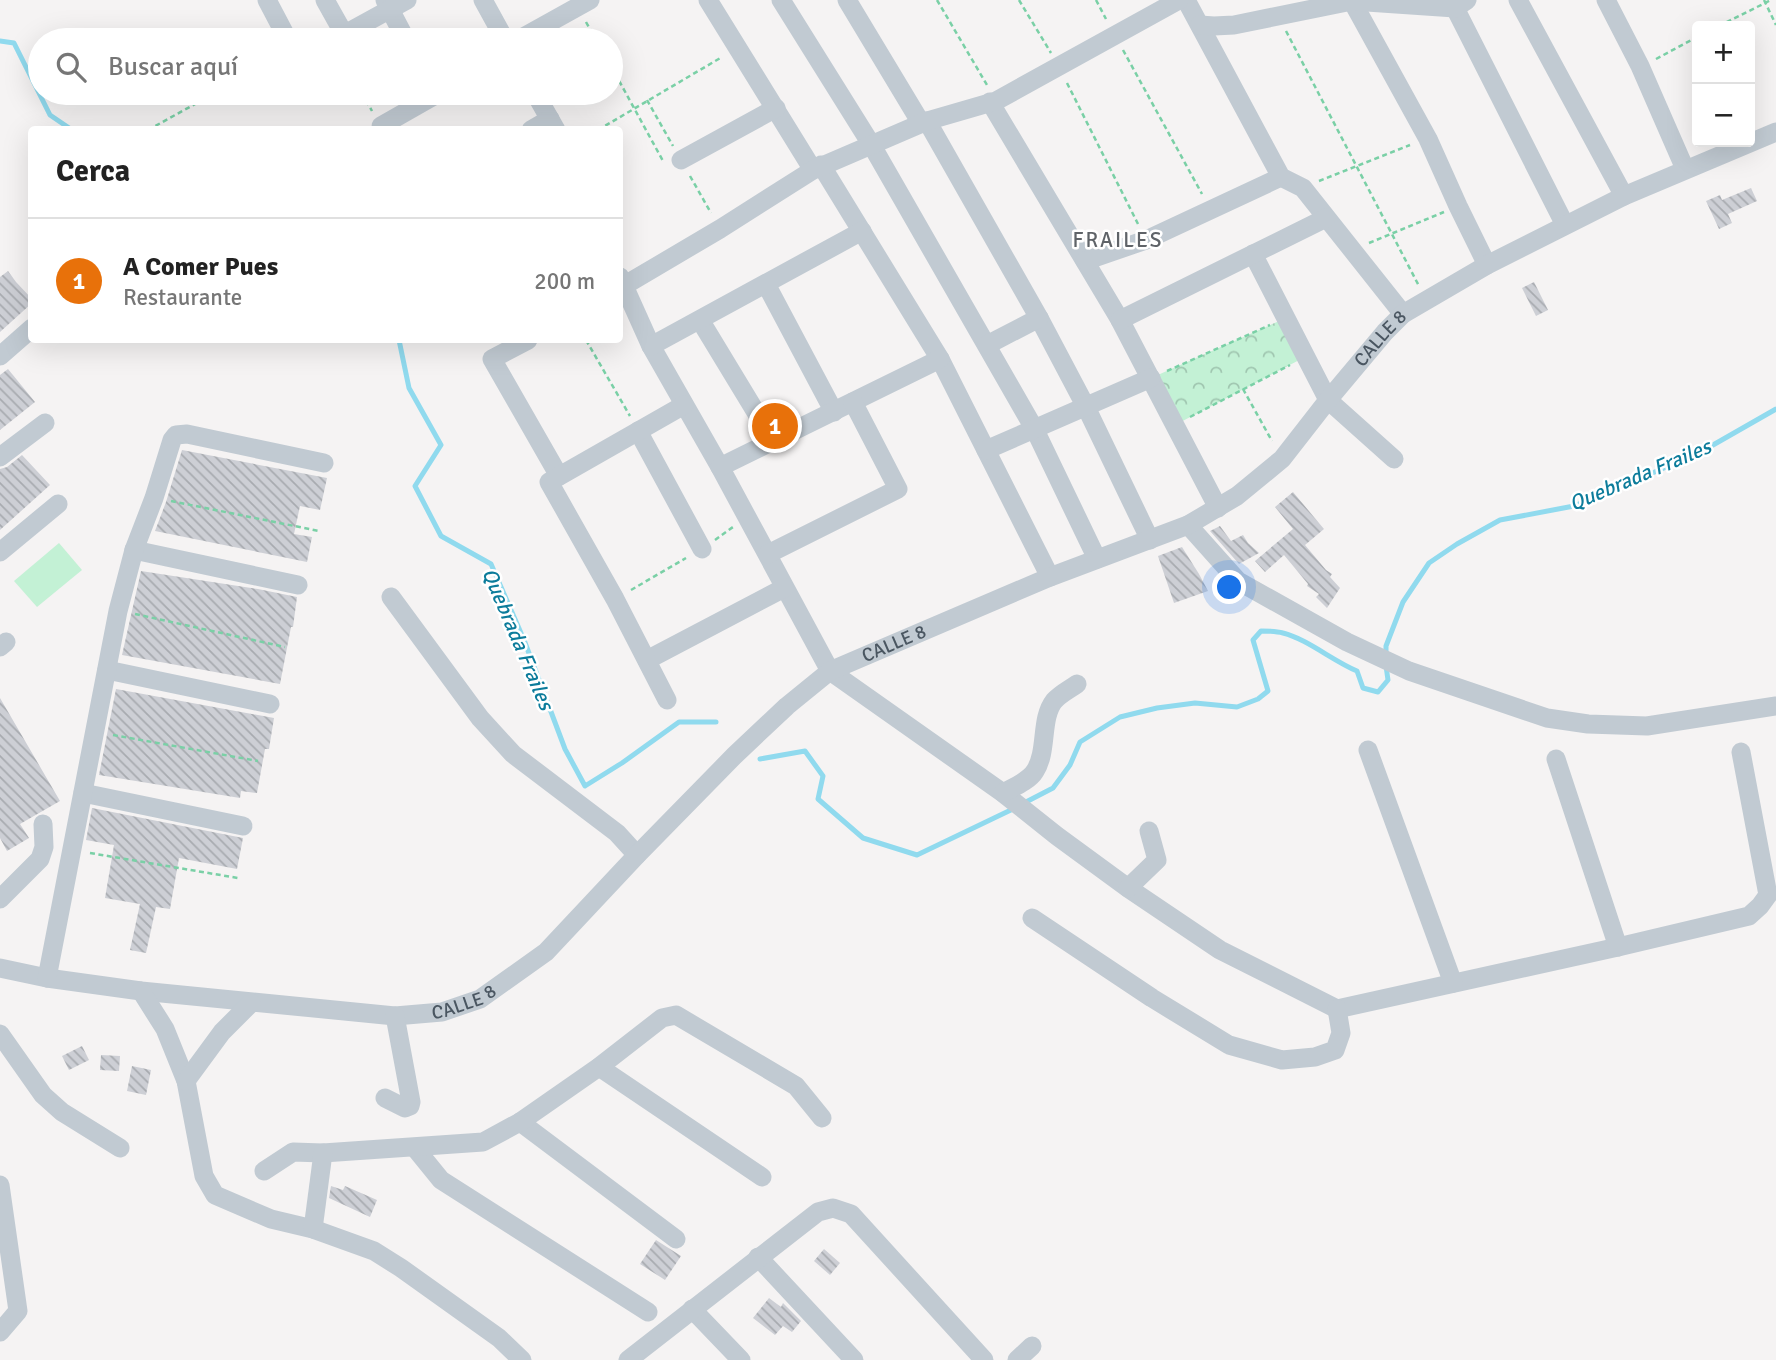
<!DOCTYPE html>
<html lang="es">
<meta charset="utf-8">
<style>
:root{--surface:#fff;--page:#f6f6f6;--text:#222;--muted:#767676;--line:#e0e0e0;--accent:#1a73e8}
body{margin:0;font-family:Signika,sans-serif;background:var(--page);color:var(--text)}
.controls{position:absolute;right:21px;top:21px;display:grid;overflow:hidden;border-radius:7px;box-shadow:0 7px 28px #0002}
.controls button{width:63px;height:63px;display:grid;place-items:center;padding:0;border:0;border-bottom:2px solid var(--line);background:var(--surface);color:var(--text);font:35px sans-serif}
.you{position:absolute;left:1230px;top:588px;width:24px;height:24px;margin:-18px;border:5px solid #fff;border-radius:50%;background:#1a73e8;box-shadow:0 0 0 10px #1a73e833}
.badge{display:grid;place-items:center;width:46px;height:46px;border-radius:50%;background:var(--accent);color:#fff;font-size:23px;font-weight:700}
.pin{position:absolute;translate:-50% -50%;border:4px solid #fff;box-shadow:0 2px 7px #0006}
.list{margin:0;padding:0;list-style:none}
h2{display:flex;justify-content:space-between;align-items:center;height:91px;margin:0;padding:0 28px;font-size:30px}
h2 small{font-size:23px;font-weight:400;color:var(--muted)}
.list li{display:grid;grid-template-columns:46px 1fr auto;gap:21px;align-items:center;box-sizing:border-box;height:126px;padding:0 28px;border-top:2px solid var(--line)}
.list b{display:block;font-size:26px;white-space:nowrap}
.list p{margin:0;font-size:23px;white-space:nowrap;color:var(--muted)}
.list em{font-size:23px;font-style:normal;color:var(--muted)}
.icon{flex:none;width:38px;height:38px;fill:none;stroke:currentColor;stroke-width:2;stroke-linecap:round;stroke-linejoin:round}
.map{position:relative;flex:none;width:1776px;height:1360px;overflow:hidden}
.search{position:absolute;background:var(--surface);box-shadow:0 7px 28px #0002;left:28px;top:28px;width:595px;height:77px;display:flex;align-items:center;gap:18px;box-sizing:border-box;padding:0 24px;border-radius:38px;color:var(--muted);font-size:26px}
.panel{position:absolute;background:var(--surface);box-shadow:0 7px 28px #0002;left:28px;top:126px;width:595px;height:217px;border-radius:7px}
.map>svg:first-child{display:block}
.forest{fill:url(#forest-crowns)}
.pitch{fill:#c3f1d5}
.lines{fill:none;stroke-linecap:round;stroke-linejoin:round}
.stream{stroke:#90daee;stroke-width:5}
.building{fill:url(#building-back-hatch)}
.path{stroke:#7ad0a6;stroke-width:2.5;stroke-dasharray:5 3.5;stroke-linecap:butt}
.minor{stroke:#c1cad2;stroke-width:19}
.labels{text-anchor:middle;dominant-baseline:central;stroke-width:5;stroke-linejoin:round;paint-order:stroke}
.street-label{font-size:19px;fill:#4a5661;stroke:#fff}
.neighbourhood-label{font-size:21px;letter-spacing:2px;fill:#5f6368;stroke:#fff}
.water-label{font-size:21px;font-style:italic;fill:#0c7c9b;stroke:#fff}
</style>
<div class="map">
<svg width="1776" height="1360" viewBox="0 0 1776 1360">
<defs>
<pattern id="forest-crowns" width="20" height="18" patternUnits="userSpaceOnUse" patternTransform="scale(1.75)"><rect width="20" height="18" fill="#c3f1d5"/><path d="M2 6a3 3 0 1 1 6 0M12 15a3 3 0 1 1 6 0" fill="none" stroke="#a0c6b0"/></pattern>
<pattern id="building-back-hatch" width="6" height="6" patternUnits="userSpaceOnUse" patternTransform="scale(1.75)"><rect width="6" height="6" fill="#cdcfd5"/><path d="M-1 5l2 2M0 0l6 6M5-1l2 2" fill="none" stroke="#a8abb0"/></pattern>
</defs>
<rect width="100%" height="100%" fill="#f5f3f3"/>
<polygon class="forest" points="1286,318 1307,356 1175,425 1151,378"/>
<polygon class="pitch" points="59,543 82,570 37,607 14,581"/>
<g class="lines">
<g class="stream">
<polyline points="0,41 14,43 50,115 72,130"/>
<polyline points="399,340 409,388 441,445 415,486 441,536 491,564 524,640 565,749 585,786 622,763 679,722 716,722"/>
<polyline points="1386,656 1386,646 1403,602 1429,563 1457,544 1500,520 1574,506 1636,480 1699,453 1776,409"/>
<polyline points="760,759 805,751 823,776 818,799 863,838 917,855 1015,808"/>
<path d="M1024,803l29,-15 17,-23 10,-23 40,-25 37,-9 38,-5 42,4 21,-8 10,-8 -15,-51 8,-9c7,0 15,0 22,2 24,6 50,28 74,38l6,17 15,4 10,-12 -2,-14"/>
</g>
</g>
<g class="building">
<polygon points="1751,188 1757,201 1728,214 1732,223 1719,229 1706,201 1720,195 1722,200"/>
<polygon points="8,271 16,282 32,299 32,303 0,332 0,277"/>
<polygon points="1534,282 1548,310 1536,316 1522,288"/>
<polygon points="8,369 35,402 0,430 0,375"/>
<polygon points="182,450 327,478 320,510 300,506 294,534 312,537 307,562 155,531 166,502"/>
<polygon points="22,455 50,485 0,530 0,469 7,467"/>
<polygon points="1293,492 1324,529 1305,545 1326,570 1332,574 1330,577 1340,588 1327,608 1316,597 1319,594 1307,586 1308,584 1284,555 1265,572 1255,561 1293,529 1275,507"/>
<polygon points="1220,526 1231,541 1243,535 1248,543 1259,553 1239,564 1210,531"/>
<polygon points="1182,547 1199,574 1208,591 1174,603 1158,556"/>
<polygon points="141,571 258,589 297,597 293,627 291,627 280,684 122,655"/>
<polygon points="116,689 274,718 269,749 265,749 257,793 241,791 240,798 99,775"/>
<polygon points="0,698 60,801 20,824 29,838 7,851 0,838"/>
<polygon points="92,808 243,838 237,869 179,858 170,909 156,907 146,953 130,950 140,904 105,898 114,845 86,840"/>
<polygon points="82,1046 89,1060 69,1070 62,1056"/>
<polygon points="101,1055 120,1056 119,1071 100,1070"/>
<polygon points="132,1066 151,1070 146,1095 127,1091"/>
<polygon points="331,1186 343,1190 345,1186 377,1200 370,1217 329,1198"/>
<polygon points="656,1240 681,1256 665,1280 640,1264"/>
<polygon points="824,1249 840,1263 830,1275 814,1261"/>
<polygon points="769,1298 781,1307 783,1303 801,1321 792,1332 783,1326 775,1335 753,1318"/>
</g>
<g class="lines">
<g class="path">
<polyline points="937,0 987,85"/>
<polyline points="1019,0 1051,53"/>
<polyline points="1096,0 1106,19"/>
<polyline points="1764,0 1776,25"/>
<polyline points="586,22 596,40"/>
<polyline points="1719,26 1771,0"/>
<polyline points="1286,31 1419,286"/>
<polyline points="1123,50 1202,194"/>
<polyline points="1656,59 1697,37"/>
<polyline points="611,66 663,161"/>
<polyline points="1067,83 1138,224"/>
<polyline points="362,93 372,111"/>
<polyline points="647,100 673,146"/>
<polyline points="148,130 215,93"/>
<polyline points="598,130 722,57"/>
<polyline points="690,176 711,213"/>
<polyline points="1319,181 1410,145"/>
<polyline points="1369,243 1444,212"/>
<polyline points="586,340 630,416"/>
<polyline points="1167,371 1270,325"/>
<polyline points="1243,389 1272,441"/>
<polyline points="1190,417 1290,365"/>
<polyline points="171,501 319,531"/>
<polyline points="715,540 733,527"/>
<polyline points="631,590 686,558"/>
<polyline points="135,614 285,647"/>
<polyline points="113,735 258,761"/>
<polyline points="90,853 238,878"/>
</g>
<g class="minor">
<polyline points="267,0 288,40"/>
<polyline points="325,0 344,34"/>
<polyline points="385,0 406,40"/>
<polyline points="483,0 505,40"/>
<polyline points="708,0 813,170"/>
<polyline points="781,0 871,144 1035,430 1097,559"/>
<polyline points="847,0 921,123"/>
<polyline points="1186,0 1281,177 1303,188 1403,314"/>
<polyline points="1518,0 1624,196"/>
<polyline points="1606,0 1640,66 1685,169"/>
<polyline points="1352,1 1428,139 1458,206 1487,265"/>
<polyline points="1455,8 1565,225"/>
<polyline points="1200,25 1214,26 1234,25 1352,1 1455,8 1467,0"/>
<polyline points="334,40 407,0"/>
<polyline points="518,40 590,0"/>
<polyline points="535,93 556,130"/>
<polyline points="990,102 1120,320 1218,508"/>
<polyline points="927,121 1039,318 1086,407 1150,540"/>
<polyline points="383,130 381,126 439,93"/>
<polyline points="531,130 550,119"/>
<polyline points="681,160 776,108"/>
<polyline points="821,165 940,359 1050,577"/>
<polyline points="1253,254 1328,400 1394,459"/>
<polyline points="1085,261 1146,240 1281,177"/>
<polyline points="620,277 651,346 720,467 830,671 1003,793 1057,836 1128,888 1220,950 1337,1009 1618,947 1749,916 1760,906 1768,895 1741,752"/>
<polyline points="766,284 834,412"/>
<polyline points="620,288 720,229 813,170 927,121 996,101 1179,0"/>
<polyline points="700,320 774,442"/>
<polyline points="1120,320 1326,218"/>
<polyline points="528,340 492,359 559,476"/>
<polyline points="987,345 1039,318"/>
<polyline points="651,346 862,231"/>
<polyline points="0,356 32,328"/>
<polyline points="638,431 702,549"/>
<polyline points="986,450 1151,378"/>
<polyline points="0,457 45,423"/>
<polyline points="720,467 940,359"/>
<polyline points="1188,525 1238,581 1347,642 1409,671 1547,718 1588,724 1647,726 1776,706"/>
<polyline points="134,550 298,585"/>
<polyline points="0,552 58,504"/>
<polyline points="768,554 898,489 853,402"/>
<polyline points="391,597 480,718 513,754 617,833 637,855"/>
<polyline points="0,647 6,642"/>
<polyline points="647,660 784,588"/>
<polyline points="107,670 270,704"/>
<polyline points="667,700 615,599 549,482 684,405"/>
<polyline points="1368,750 1453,983"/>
<polyline points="1556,759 1618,947"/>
<polyline points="83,793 243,826"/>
<path d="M1003,793c11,-6 26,-12 32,-22 13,-20 5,-52 19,-70 6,-7 16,-12 23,-17"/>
<polyline points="1128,888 1157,860 1149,831"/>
<polyline points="0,899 40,859 44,847 43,824"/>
<polyline points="1032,918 1152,998 1229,1045 1282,1060 1315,1057 1335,1050 1341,1033 1337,1009"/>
<path id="s1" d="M0,968l47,10 94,13 254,25 47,-4 38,-13 66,-47 91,-97 98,-100 52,-49 43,-35 220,-94 138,-52 49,-29 45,-37 46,-59 57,-68 18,-18 84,-49 137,-69 152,-64"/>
<polyline points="47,978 118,611 134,550 154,498 172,440 176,435 187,434 324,463"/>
<polyline points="141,991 165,1029 186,1081 204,1176 215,1195 271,1219 313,1229 374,1251 401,1268 499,1338 522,1360"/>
<polyline points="0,1034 43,1095 62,1112 120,1148"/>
<polyline points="599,1067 762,1177"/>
<polyline points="186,1081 222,1032 251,1003"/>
<polyline points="385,1098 405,1108 410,1106 411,1102 395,1016"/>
<polyline points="520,1122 676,1239"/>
<polyline points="415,1148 441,1180 648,1312"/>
<polyline points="264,1171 293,1152 323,1153 483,1142 520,1122 599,1067 662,1018 676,1015 796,1086 822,1118"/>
<polyline points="0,1185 18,1311 0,1332"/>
<polyline points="313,1229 323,1153"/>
<polyline points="758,1257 854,1360"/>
<polyline points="692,1309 741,1360"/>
<polyline points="628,1360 818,1212 833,1208 851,1214 984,1360"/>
<polyline points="1017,1360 1032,1346"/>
</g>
</g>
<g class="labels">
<g class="street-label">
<text stroke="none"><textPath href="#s1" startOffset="1624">CALLE 8</textPath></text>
<text stroke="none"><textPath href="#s1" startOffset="1036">CALLE 8</textPath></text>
<text stroke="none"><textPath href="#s1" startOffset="469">CALLE 8</textPath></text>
</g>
<g class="neighbourhood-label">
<text x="1118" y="240">FRAILES</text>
</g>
<g class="water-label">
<text transform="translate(1640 475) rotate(-23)">Quebrada Frailes</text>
<text transform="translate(518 639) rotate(67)">Quebrada Frailes</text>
</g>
</g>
</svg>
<div class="controls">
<button>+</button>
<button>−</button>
</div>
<div class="you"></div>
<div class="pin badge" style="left:775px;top:426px;background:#e8710a">1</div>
<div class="search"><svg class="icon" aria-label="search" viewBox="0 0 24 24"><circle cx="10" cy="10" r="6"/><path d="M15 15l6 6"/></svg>Buscar aquí</div>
<section class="panel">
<h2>Cerca<small></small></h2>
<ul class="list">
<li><span class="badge" style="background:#e8710a">1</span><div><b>A Comer Pues</b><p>Restaurante</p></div><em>200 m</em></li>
</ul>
</section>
</div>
